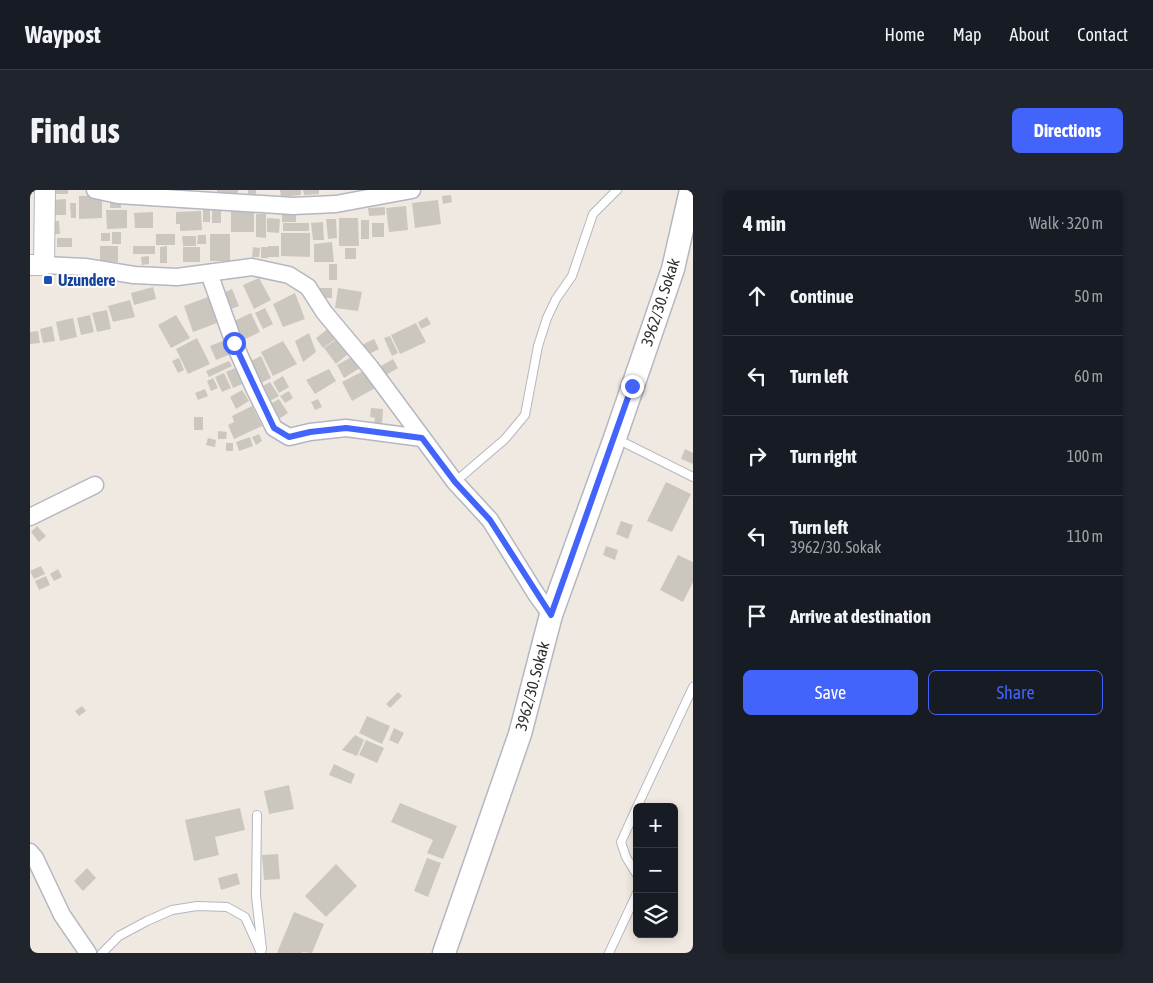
<!DOCTYPE html>
<meta charset="utf-8">
<style>
:root{--surface:#171b24;--page:#20242c;--text:#f1f3f6;--muted:#9ea1a6;--line:#363941;--accent:#4264fb}
body{margin:0;font-family:"Asap Condensed",sans-serif;background:var(--page);color:var(--text)}
.controls{position:absolute;right:15px;bottom:15px;display:grid;overflow:hidden;border-radius:8px;box-shadow:0 2px 8px #0003}
.controls button{width:45px;height:45px;display:grid;place-items:center;padding:0;border:0;border-bottom:1px solid var(--line);background:var(--surface);color:var(--text);font:25px sans-serif}
.stop{position:absolute;width:15px;height:15px;margin:-11px;border:4px solid #4264fb;border-radius:50%;background:#fff}
.stop.end{background:#4264fb;border-color:#fff;box-shadow:0 1px 5px #0008}
.list{margin:0;padding:0;list-style:none}
h2{display:flex;justify-content:space-between;align-items:center;height:65px;margin:0;padding:0 20px;font-size:21px}
h2 small{font-size:16px;font-weight:400;color:var(--muted)}
.list li{display:grid;grid-template-columns:32px 1fr auto;gap:15px;align-items:center;box-sizing:border-box;height:80px;padding:0 20px;border-top:1px solid var(--line)}
.list b{display:block;font-size:19px;white-space:nowrap}
.list p{margin:0;font-size:16px;white-space:nowrap;color:var(--muted)}
.list em{font-size:16px;font-style:normal;color:var(--muted)}
.actions{display:flex;gap:10px;padding:15px 20px}
.actions a{flex:1;padding:11px 0;border:1px solid var(--accent);border-radius:8px;text-align:center;font-size:18px;color:var(--accent)}
.actions .main{background:var(--accent);color:#fff}
.icon{flex:none;width:28px;height:28px;fill:none;stroke:currentColor;stroke-width:2;stroke-linecap:round;stroke-linejoin:round}
.map{position:relative;flex:none;width:663px;height:763px;overflow:hidden;border-radius:8px}
header{display:flex;align-items:center;gap:30px;box-sizing:border-box;height:70px;padding:0 25px;background:var(--surface);border-bottom:1px solid var(--line)}
header strong{font-size:24px}
nav{display:flex;gap:28px;margin-inline-start:auto;font-size:18px}
.intro{display:flex;align-items:center;justify-content:space-between;box-sizing:border-box;height:120px;padding:0 30px}
h1{margin:0;font-size:35px}
.button{padding:12px 22px;border-radius:8px;background:var(--accent);color:#fff;font-size:18px;font-weight:700}
main{display:flex;gap:30px;padding:0 30px}
aside{flex:1;background:var(--surface);border-radius:8px;box-shadow:0 2px 8px #0003}
.map>svg:first-child{display:block}
.building{fill:#cbc7bf}
.lines{fill:none;stroke-linecap:round;stroke-linejoin:round}
.service-casing{stroke:#b4b7c1;stroke-width:10}
.minor-casing{stroke:#b4b7c1;stroke-width:19}
.tertiary-casing{stroke:#b4b7c1;stroke-width:22}
.secondary-casing{stroke:#b4b7c1;stroke-width:25}
.service{stroke:#fff;stroke-width:8}
.minor{stroke:#fff;stroke-width:16}
.tertiary{stroke:#fff;stroke-width:20}
.secondary{stroke:#fff;stroke-width:22}
.route{stroke:#4264fb;stroke-width:6}
.transit-dot{fill:#1a4fb4;stroke:#fff;stroke-width:2}
.labels{text-anchor:middle;dominant-baseline:central;stroke-width:4;stroke-linejoin:round;paint-order:stroke}
.transit-label{font-size:16px;font-weight:bold;fill:#164399;stroke:#fff;text-anchor:start}
.street-label{font-size:16px;fill:#2e2e2e;stroke:#fff}
</style>
<header>
<strong>Waypost</strong>
<nav><a>Home</a><a>Map</a><a>About</a><a>Contact</a></nav>
</header>
<div class="intro"><h1>Find us</h1><a class="button">Directions</a></div>
<main>
<div class="map">
<svg width="663" height="763" viewBox="0 0 663 763">
<rect width="100%" height="100%" fill="#efe9e1"/>
<g class="building">
<rect x="21" y="0" width="17" height="4"/>
<rect x="187" y="0" width="21" height="3"/>
<rect x="218" y="0" width="8" height="6"/>
<polygon points="250,0 271,0 271,5 251,7"/>
<polygon points="273,0 289,0 289,4 274,5"/>
<polygon points="72,5 72,28 49,29 49,6"/>
<polygon points="421,5 422,12 413,14 412,6"/>
<polygon points="36,9 36,25 21,25 21,10"/>
<rect x="80" y="10" width="11" height="8"/>
<polygon points="408,10 411,34 385,38 382,13"/>
<polygon points="40,13 46,13 46,28 41,28"/>
<rect x="182" y="16" width="9" height="17"/>
<polygon points="376,16 378,40 359,42 356,18"/>
<polygon points="355,17 355,25 339,26 338,18"/>
<rect x="201" y="19" width="23" height="23"/>
<polygon points="76,20 97,20 97,38 77,39"/>
<rect x="173" y="20" width="7" height="12"/>
<polygon points="171,21 172,40 150,41 150,34 146,34 146,22"/>
<polygon points="266,21 266,32 252,32 252,22"/>
<polygon points="123,22 123,38 105,38 104,23"/>
<polygon points="226,24 236,24 236,48 226,47"/>
<polygon points="237,28 250,29 249,43 237,42"/>
<polygon points="309,28 328,28 329,56 309,56"/>
<polygon points="296,29 306,29 307,48 298,49"/>
<rect x="331" y="30" width="8" height="19"/>
<polygon points="20,31 29,31 30,44 20,44"/>
<polygon points="293,32 294,50 283,50 281,33"/>
<rect x="253" y="33" width="26" height="8"/>
<rect x="342" y="33" width="12" height="14"/>
<rect x="82" y="42" width="9" height="12"/>
<rect x="71" y="43" width="9" height="8"/>
<polygon points="251,43 280,43 280,67 251,66"/>
<rect x="126" y="44" width="19" height="11"/>
<rect x="180" y="44" width="20" height="27"/>
<polygon points="168,45 176,45 176,54 167,54"/>
<polygon points="152,46 166,46 166,56 153,56"/>
<rect x="27" y="48" width="15" height="9"/>
<polygon points="302,52 304,72 284,72 284,54"/>
<polygon points="70,56 88,56 88,72 70,71"/>
<rect x="103" y="56" width="22" height="8"/>
<polygon points="137,56 137,73 130,73 130,57"/>
<rect x="238" y="56" width="11" height="11"/>
<rect x="153" y="57" width="17" height="15"/>
<polygon points="223,57 230,58 229,67 222,67"/>
<rect x="231" y="57" width="7" height="11"/>
<rect x="315" y="58" width="11" height="11"/>
<polygon points="119,66 119,74 112,75 111,67"/>
<rect x="299" y="74" width="8" height="16"/>
<polygon points="229,88 241,110 224,119 213,95"/>
<polygon points="123,97 126,109 104,115 101,103"/>
<rect x="287" y="98" width="15" height="10"/>
<polygon points="308,98 332,102 328,121 305,118"/>
<polygon points="202,99 209,116 199,120 191,104"/>
<polygon points="265,103 275,129 253,137 243,114"/>
<polygon points="178,107 187,133 163,142 154,116"/>
<polygon points="100,110 105,127 83,132 78,116"/>
<polygon points="235,118 243,134 233,139 225,123"/>
<polygon points="77,120 81,139 67,142 62,123"/>
<polygon points="221,123 230,142 209,152 200,133"/>
<polygon points="60,125 64,142 51,145 47,128"/>
<polygon points="146,125 160,148 141,158 128,135"/>
<polygon points="397,127 401,134 391,139 388,132"/>
<polygon points="43,128 47,147 30,151 26,132"/>
<polygon points="386,133 396,152 370,164 361,145"/>
<polygon points="22,136 25,151 13,153 10,139"/>
<polygon points="299,138 307,148 293,158 286,148"/>
<polygon points="8,141 10,153 0,154 0,142"/>
<polygon points="279,143 286,162 273,172 265,151"/>
<polygon points="360,146 368,163 362,166 354,148"/>
<polygon points="167,148 180,174 158,184 146,159"/>
<polygon points="200,148 206,162 186,170 180,156"/>
<polygon points="307,149 318,164 306,174 294,158"/>
<polygon points="344,149 349,159 337,165 332,155"/>
<polygon points="253,151 267,174 243,186 231,162"/>
<polygon points="231,166 241,188 227,195 217,173"/>
<polygon points="323,166 330,178 314,188 307,175"/>
<polygon points="149,168 154,180 148,183 142,171"/>
<polygon points="363,169 368,178 356,185 351,176"/>
<polygon points="199,171 202,176 179,187 176,181"/>
<polygon points="205,178 212,194 203,198 196,182"/>
<polygon points="299,179 306,191 285,204 276,190"/>
<polygon points="337,179 347,197 322,211 312,192"/>
<polygon points="194,183 201,198 192,202 185,187"/>
<polygon points="253,186 259,197 249,203 243,192"/>
<polygon points="183,188 188,198 181,201 177,191"/>
<polygon points="240,192 249,206 235,214 226,200"/>
<polygon points="175,199 178,206 168,210 165,203"/>
<polygon points="212,200 219,211 206,219 200,207"/>
<polygon points="259,201 263,208 255,213 250,206"/>
<polygon points="249,209 258,223 244,232 235,217"/>
<polygon points="288,209 292,217 285,220 281,212"/>
<polygon points="222,216 232,236 204,249 198,235 204,232 202,226"/>
<polygon points="341,218 353,219 352,234 344,233 345,228 340,227"/>
<rect x="164" y="227" width="9" height="13"/>
<polygon points="188,241 197,242 196,249 188,249"/>
<polygon points="229,244 232,251 226,255 222,247"/>
<polygon points="220,247 223,256 209,261 206,252"/>
<polygon points="178,248 186,250 185,257 176,255"/>
<rect x="196" y="253" width="7" height="8"/>
<polygon points="655,259 663,263 663,274 651,269"/>
<polygon points="636,292 661,304 642,342 617,331"/>
<polygon points="591,331 603,335 598,349 586,344"/>
<polygon points="7,336 16,346 9,352 1,342"/>
<polygon points="576,356 588,360 585,370 573,365"/>
<polygon points="648,365 663,372 663,392 653,412 630,400"/>
<polygon points="11,376 15,384 4,389 0,381"/>
<polygon points="28,379 32,387 24,391 20,384"/>
<polygon points="16,386 20,395 9,400 5,391"/>
<polygon points="368,502 372,506 360,518 356,514"/>
<polygon points="52,516 56,521 49,526 45,521"/>
<polygon points="337,526 360,536 352,554 329,543"/>
<polygon points="364,538 374,543 368,554 359,550"/>
<polygon points="325,545 334,550 327,566 312,560"/>
<polygon points="336,550 354,558 347,573 329,565"/>
<polygon points="304,574 325,584 321,594 299,585"/>
<polygon points="259,595 264,619 239,624 234,601"/>
<polygon points="370,613 427,636 413,669 397,663 403,650 361,632"/>
<polygon points="210,618 215,640 185,647 189,665 164,671 155,630"/>
<polygon points="248,664 250,689 234,690 232,665"/>
<polygon points="397,668 411,673 398,707 384,701"/>
<polygon points="306,674 327,696 296,727 275,706"/>
<polygon points="57,678 66,688 53,701 44,691"/>
<polygon points="207,683 210,694 191,700 188,688"/>
<polygon points="264,722 294,734 282,763 273,762 272,763 247,763"/>
</g>
<g class="lines">
<defs>
<g id="service">
<polyline points="587,249 663,287"/>
<polyline points="425,292 475,249 495,225 508,156 517,128 526,109 542,86 563,24 587,0"/>
<polyline points="607,617 663,497"/>
<polyline points="607,617 591,652 596,667 607,685"/>
<polyline points="227,625 226,706 232,759"/>
<polyline points="72,763 89,746 117,731 142,720 167,716 197,717 215,727 231,763"/>
<polyline points="579,763 607,703"/>
</g>
<g id="minor">
<polyline points="65,0 88,5 263,16 306,14 382,0"/>
<polyline points="14,75 55,77 104,85 147,87 222,77 259,85 278,97 294,122 340,177 425,292 460,330 506,404 521,425"/>
<polyline points="179,83 204,153 225,200 244,238 259,247 280,242 316,238 392,248"/>
<polyline points="0,327 65,295"/>
<polyline points="0,662 5,668 32,725 58,763"/>
</g>
<polyline id="tertiary" points="0,75 14,75 15,0"/>
<polyline id="secondary" points="414,763 490,544 521,425 585,248 643,79 661,0"/>
</defs>
<use href="#service" class="service-casing"/>
<use href="#minor" class="minor-casing"/>
<use href="#tertiary" class="tertiary-casing"/>
<use href="#secondary" class="secondary-casing"/>
<use href="#service" class="service"/>
<use href="#minor" class="minor"/>
<use href="#tertiary" class="tertiary"/>
<use href="#secondary" class="secondary"/>
</g>
<g class="lines">
<polyline class="route" points="204,153 244,238 259,247 280,242 316,238 392,248 425,292 460,330 521,425 602,196"/>
</g>
<rect class="transit-dot" x="13" y="85" width="10" height="10" rx="2.5"/>
<g class="labels">
<g class="transit-label">
<text x="28" y="90">Uzundere</text>
</g>
<g class="street-label">
<text transform="translate(630 112) rotate(-72)">3962/30. Sokak</text>
<text transform="translate(502 496) rotate(-75)">3962/30. Sokak</text>
</g>
</g>
</svg>
<div class="controls">
<button>+</button>
<button>−</button>
<button><svg class="icon" aria-label="layers" viewBox="0 0 24 24"><path d="M12 4l9 5-9 5-9-5zM3 14l9 5 9-5"/></svg></button>
</div>
<div class="stop" style="left:204px;top:153px"></div>
<div class="stop end" style="left:602px;top:196px"></div>
</div>
<aside>
<h2>4 min<small>Walk · 320 m</small></h2>
<ul class="list">
<li><svg class="icon" aria-label="ahead" viewBox="0 0 24 24"><path d="M12 20V5M6 11l6-6 6 6"/></svg><div><b>Continue</b></div><em>50 m</em></li>
<li><svg class="icon" aria-label="left" viewBox="0 0 24 24"><path d="M17 20v-9H6M10 6l-5 5 5 5"/></svg><div><b>Turn left</b></div><em>60 m</em></li>
<li><svg class="icon" aria-label="right" viewBox="0 0 24 24"><path d="M7 20v-9h11M14 6l5 5-5 5"/></svg><div><b>Turn right</b></div><em>100 m</em></li>
<li><svg class="icon" aria-label="left" viewBox="0 0 24 24"><path d="M17 20v-9H6M10 6l-5 5 5 5"/></svg><div><b>Turn left</b><p>3962/30. Sokak</p></div><em>110 m</em></li>
<li><svg class="icon" aria-label="arrive" viewBox="0 0 24 24"><path d="M6 21V4h12l-3 4 3 4H6"/></svg><div><b>Arrive at destination</b></div></li>
</ul>
<div class="actions"><a class="main">Save</a><a>Share</a></div>
</aside>
</main>
